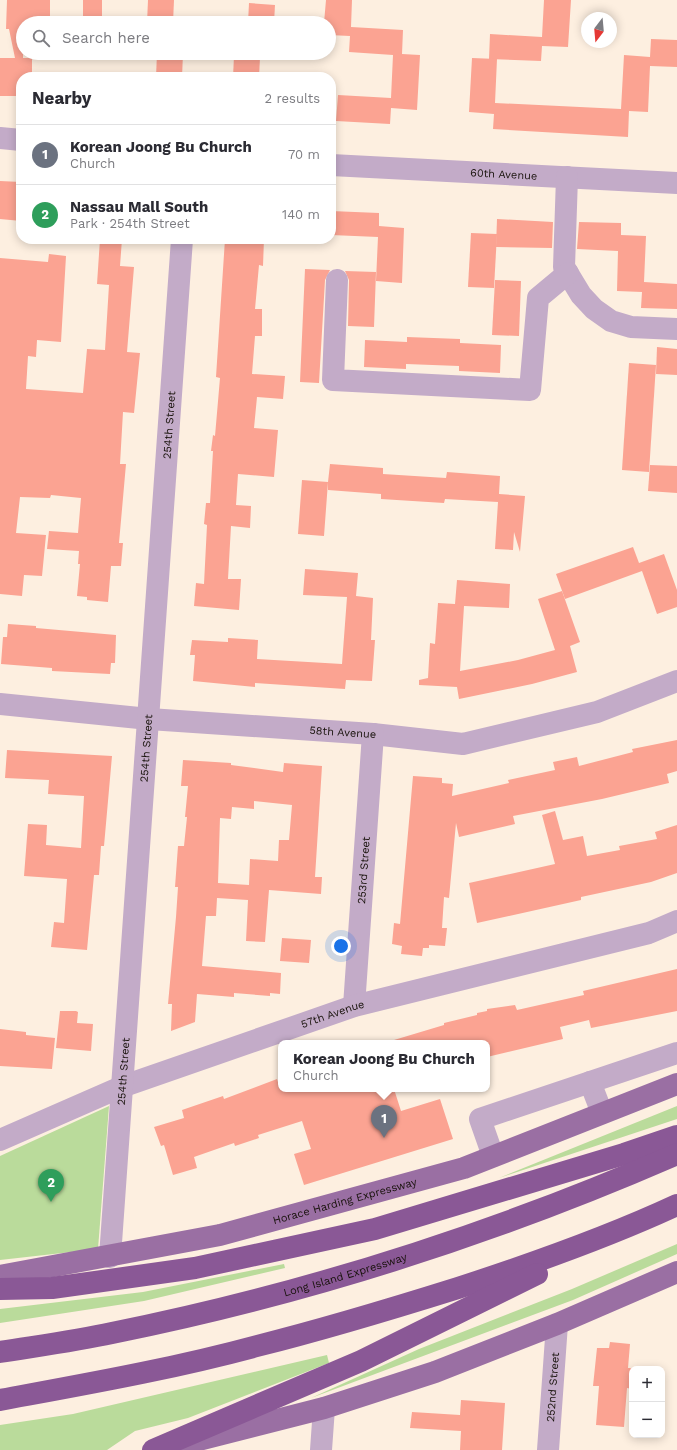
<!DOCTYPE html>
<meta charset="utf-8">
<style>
:root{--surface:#fff;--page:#f7f7f7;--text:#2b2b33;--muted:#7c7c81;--line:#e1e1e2;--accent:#ea580c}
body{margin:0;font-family:"Work Sans",sans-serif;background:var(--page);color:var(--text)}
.controls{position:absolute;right:12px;bottom:12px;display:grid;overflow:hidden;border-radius:8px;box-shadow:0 2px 10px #0003}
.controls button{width:36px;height:36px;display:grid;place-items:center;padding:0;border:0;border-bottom:1px solid var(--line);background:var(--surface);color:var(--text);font:20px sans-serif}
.compass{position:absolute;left:581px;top:12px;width:36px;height:36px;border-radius:50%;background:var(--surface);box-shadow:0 2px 10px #0003;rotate:196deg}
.you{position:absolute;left:341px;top:946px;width:14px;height:14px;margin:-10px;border:3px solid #fff;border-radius:50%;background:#1a73e8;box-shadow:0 0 0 6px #1a73e833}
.badge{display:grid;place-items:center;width:26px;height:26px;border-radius:50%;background:var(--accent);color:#fff;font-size:13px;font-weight:700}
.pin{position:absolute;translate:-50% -33px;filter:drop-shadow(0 1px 2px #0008)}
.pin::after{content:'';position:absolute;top:21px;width:14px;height:12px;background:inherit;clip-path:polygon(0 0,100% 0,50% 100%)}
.popup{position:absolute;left:278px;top:1040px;width:212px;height:52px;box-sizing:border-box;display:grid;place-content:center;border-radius:8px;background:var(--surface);filter:drop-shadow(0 1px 3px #0005);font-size:13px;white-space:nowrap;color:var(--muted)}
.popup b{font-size:15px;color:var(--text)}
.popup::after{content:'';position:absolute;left:50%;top:100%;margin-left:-8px;border:8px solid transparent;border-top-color:var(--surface)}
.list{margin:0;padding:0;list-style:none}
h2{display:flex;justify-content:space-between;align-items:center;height:52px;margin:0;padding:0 16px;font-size:17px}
h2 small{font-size:13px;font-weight:400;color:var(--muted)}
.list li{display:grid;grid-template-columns:26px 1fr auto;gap:12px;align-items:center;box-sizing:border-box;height:60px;padding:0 16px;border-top:1px solid var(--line)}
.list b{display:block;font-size:15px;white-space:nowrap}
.list p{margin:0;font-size:13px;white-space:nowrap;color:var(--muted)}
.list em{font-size:13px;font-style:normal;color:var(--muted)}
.icon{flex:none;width:22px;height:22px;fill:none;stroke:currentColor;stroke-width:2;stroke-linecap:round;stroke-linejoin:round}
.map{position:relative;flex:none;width:677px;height:1450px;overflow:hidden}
.search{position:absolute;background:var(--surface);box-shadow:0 2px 10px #0003;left:16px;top:16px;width:320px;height:44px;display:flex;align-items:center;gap:10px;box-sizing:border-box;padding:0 14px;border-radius:22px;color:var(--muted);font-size:15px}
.panel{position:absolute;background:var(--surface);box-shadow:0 2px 10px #0003;left:16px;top:72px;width:320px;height:172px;border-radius:16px}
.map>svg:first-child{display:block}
.green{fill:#badb9b}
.building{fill:#fba392;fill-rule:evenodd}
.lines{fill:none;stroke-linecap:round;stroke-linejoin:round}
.minor{stroke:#c3abc8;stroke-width:22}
.major{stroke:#9a6fa3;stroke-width:22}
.highway{stroke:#8a5896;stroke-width:22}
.labels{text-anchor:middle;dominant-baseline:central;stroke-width:4;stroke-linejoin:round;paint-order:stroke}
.street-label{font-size:11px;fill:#18120b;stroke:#fff}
</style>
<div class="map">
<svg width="677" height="1450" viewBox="0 0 677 1450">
<rect width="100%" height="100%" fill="#fdefe0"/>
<g class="green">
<polygon points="109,1106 98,1249 0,1260 0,1156"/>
<polygon points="677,1106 677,1119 499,1178"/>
<polygon points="677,1244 677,1254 573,1300 311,1398 419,1349 572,1289"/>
<polygon points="284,1264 285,1268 144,1301 0,1323 0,1309 143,1292"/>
<polygon points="327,1355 329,1363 188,1418 135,1431 107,1450 0,1450 0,1425 73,1414"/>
</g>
<g class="building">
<polygon points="7,0 50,0 50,17 41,17 41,23 23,23 23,58 32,58 32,77 21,77 21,96 0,96 0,58 15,58 9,29 6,29"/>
<rect x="83" y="0" width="19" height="23"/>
<polygon points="148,0 174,0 173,23 147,23"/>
<polygon points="326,0 352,0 351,27 403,30 402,54 420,55 417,110 391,108 390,124 336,121 338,95 391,98 393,55 349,52 350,36 329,35 329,23 324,23"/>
<polygon points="544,0 571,0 568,47 542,46 541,61 489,59 490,34 542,37"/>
<polygon points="249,3 275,5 274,23 248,23"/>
<polygon points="651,39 677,40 677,67 650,66 648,112 629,111 628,137 493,129 494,114 469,112 472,58 497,59 495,103 621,109 624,55 650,57"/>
<polygon points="157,53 183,54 182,77 156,77"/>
<polygon points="234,56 260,58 259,77 233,77"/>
<polygon points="0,181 21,182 21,221 0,219"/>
<polygon points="331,211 379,213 379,226 404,228 402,283 376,281 378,237 331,235"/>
<polygon points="497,219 553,222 552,248 496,247"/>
<polygon points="579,222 621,223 621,235 646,236 644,282 677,284 677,309 641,308 642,292 617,291 618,251 577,249"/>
<polygon points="471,233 497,234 494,288 468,287"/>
<polygon points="100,239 122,239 120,266 134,267 127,352 140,353 134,413 123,412 120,464 126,464 119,543 123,543 121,566 111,566 108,602 87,600 87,597 77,596 80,564 78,564 79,551 47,549 49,531 78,533 81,498 51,495 50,498 20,497 16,533 46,535 42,576 24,575 22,596 0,594 0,258 48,262 49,254 66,256 61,342 37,340 36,357 28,356 26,389 83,393 87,349 105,350 109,285 97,284"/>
<polygon points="225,239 264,239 263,266 259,265 255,309 262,309 262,336 255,336 252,374 285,376 283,399 257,397 254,428 278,430 274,477 238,474 236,505 251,506 250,528 231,526 228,579 241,579 239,610 194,606 196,583 204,584 207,525 204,524 206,503 210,503 213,451 211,451 213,435 215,436 220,378 216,377"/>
<polygon points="305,269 330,270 325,280 319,383 300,382"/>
<polygon points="345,271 376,272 374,327 348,326 349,280"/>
<polygon points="495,280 521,281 519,336 492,335"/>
<polygon points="407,337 460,339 460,343 501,345 500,373 459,371 459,366 406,364 406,369 364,367 365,340 407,342"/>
<polygon points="657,347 677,349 677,375 656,374"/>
<polygon points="629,363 656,365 649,472 622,470"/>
<polygon points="330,464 383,468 383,474 446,478 447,472 500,476 499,494 525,496 520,552 514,532 513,550 495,549 498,502 445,499 444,503 381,499 381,494 328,490 328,482 324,536 298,534 302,480 328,482"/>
<polygon points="650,465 677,466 677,493 648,491"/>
<polygon points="633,547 639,563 664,554 677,590 677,607 657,614 642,571 565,599 556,574"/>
<polygon points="305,569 358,573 356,596 373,598 371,640 375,640 372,681 346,680 345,689 255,683 255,687 193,681 195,655 190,655 192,640 228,642 228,638 258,640 257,659 342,664 347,597 303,595"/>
<polygon points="457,580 510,584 509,608 464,606 460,671 518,660 555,650 538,599 562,591 580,642 570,646 577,672 532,684 459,699 457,687 419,685 419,680 428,678 430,643 435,644 438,603 455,604"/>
<polygon points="8,624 36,626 36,628 116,635 115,663 111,663 110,674 52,671 52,668 1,664 3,637 7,637"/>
<polygon points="677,740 677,771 667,774 669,783 602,799 513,816 515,824 459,837 456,823 449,898 444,897 442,928 447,928 445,946 429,945 429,948 423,948 422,956 401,954 402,946 392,944 394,923 400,924 413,776 442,778 442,783 453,784 452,796 509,783 508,780 555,770 553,762 577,757 579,766 633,752 632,749"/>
<polygon points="7,750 112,756 104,846 101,846 99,875 94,875 87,950 51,947 54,922 64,923 67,879 24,876 28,824 47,825 46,845 81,848 84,796 48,794 49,780 5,778"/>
<path d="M183,760l48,3v2l52,7 1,-9 38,3 -7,111h7l-1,17 -52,-4 -4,52 -19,-1 2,-41 -31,-2 -1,18h-10l-4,50 79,7 -1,21 -10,-1v3l-36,-3v4l-37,-3 -2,28 -24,9 1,-27h-4l8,-87 2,-30h-3l3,-41h6l3,-29h-2l3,-31h-7zM254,801l38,4 -3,35h-10l-1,21 -28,-2 -1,26 -31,-2 2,-65 11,1 1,-12 22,2z"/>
<polygon points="555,811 563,840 583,836 587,856 620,850 619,846 657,839 655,832 677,825 677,873 651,882 581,897 581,900 477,923 469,883 555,864 542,815"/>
<polygon points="282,938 311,940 309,963 280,961"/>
<polygon points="677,969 677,1011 591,1028 589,1020 560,1027 563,1039 487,1057 487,1043 395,1043 394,1040 444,1025 444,1023 477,1015 477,1013 487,1011 487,1009 515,1005 517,1010 584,995 583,991"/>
<polygon points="60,1011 76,1011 78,1012 77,1023 93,1024 91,1051 56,1048"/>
<polygon points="0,1029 26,1032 26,1035 55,1038 52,1069 0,1066"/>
<polygon points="277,1079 280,1089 394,1089 401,1111 440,1099 453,1139 304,1185 294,1154 311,1149 302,1121 258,1135 259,1138 235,1146 234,1143 194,1157 197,1168 173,1175 164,1145 161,1146 154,1127 184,1118 182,1110 223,1096 224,1099"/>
<polygon points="610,1342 630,1344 628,1368 632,1368 632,1389 627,1388 624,1427 596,1425 599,1386 593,1386 597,1348 609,1348"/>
<polygon points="461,1400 505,1403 502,1450 460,1450 461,1431 410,1428 412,1412 460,1415"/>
</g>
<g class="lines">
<g class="minor">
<polyline points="0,138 21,140"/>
<path id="s1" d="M331,165l346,18"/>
<polyline points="567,177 564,267 581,295 594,309 611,321 631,327 677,329"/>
<polyline points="337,280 333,380 530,390 538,298 568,273"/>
<path id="s2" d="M0,704l149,15 224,15 90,10 134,-32 80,-31"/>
<path id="s3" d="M354,1006l19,-272"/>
<polyline points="590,1082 602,1113"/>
<path id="s4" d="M0,1140l121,-53 233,-81 295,-73 28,-12"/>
<polyline points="493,1156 480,1119 677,1053"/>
<path id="s5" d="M110,1257l72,-1018"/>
<polyline points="321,1450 324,1408"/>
<path id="s6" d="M548,1450l9,-126"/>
</g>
<g class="major">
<path id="s7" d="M0,1276l220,-41 244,-67 213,-84"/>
<polyline points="183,1444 324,1408 435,1372 557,1324 677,1272"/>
</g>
<g class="highway">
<polyline points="0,1289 52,1288 195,1268 375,1229 624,1154 677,1136"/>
<path id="s8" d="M0,1352c37,-6 75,-11 112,-19 194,-39 384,-100 565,-179"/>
<path d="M0,1400c86,-16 172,-31 257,-54 68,-17 134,-37 201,-58 74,-24 148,-50 219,-83"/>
<polyline points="153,1450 361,1361 537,1274"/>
</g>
</g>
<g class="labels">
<g class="street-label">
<text stroke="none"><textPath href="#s1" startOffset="173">60th Avenue</textPath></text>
<text stroke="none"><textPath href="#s5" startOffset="834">254th Street</textPath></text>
<text stroke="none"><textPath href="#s2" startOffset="344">58th Avenue</textPath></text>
<text stroke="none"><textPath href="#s5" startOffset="510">254th Street</textPath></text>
<text stroke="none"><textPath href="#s3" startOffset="136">253rd Street</textPath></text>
<text stroke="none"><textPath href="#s4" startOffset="356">57th Avenue</textPath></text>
<text stroke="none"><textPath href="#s5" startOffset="186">254th Street</textPath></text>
<text stroke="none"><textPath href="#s7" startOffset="353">Horace Harding Expressway</textPath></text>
<text stroke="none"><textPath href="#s8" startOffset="354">Long Island Expressway</textPath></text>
<text stroke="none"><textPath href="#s6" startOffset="63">252nd Street</textPath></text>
</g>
</g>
</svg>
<div class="controls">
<button>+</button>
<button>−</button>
</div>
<svg class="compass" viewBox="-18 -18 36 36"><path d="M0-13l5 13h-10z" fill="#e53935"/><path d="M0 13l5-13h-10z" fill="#7c7c81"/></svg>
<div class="you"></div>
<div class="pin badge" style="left:384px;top:1138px;background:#6b7280">1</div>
<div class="popup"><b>Korean Joong Bu Church</b>Church</div>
<div class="pin badge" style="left:51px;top:1202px;background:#2e9e5b">2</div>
<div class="search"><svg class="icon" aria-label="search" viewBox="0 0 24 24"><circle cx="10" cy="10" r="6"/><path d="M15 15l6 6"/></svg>Search here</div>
<section class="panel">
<h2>Nearby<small>2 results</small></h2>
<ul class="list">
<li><span class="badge" style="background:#6b7280">1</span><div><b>Korean Joong Bu Church</b><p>Church</p></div><em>70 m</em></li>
<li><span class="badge" style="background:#2e9e5b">2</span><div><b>Nassau Mall South</b><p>Park · 254th Street</p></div><em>140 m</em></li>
</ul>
</section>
</div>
